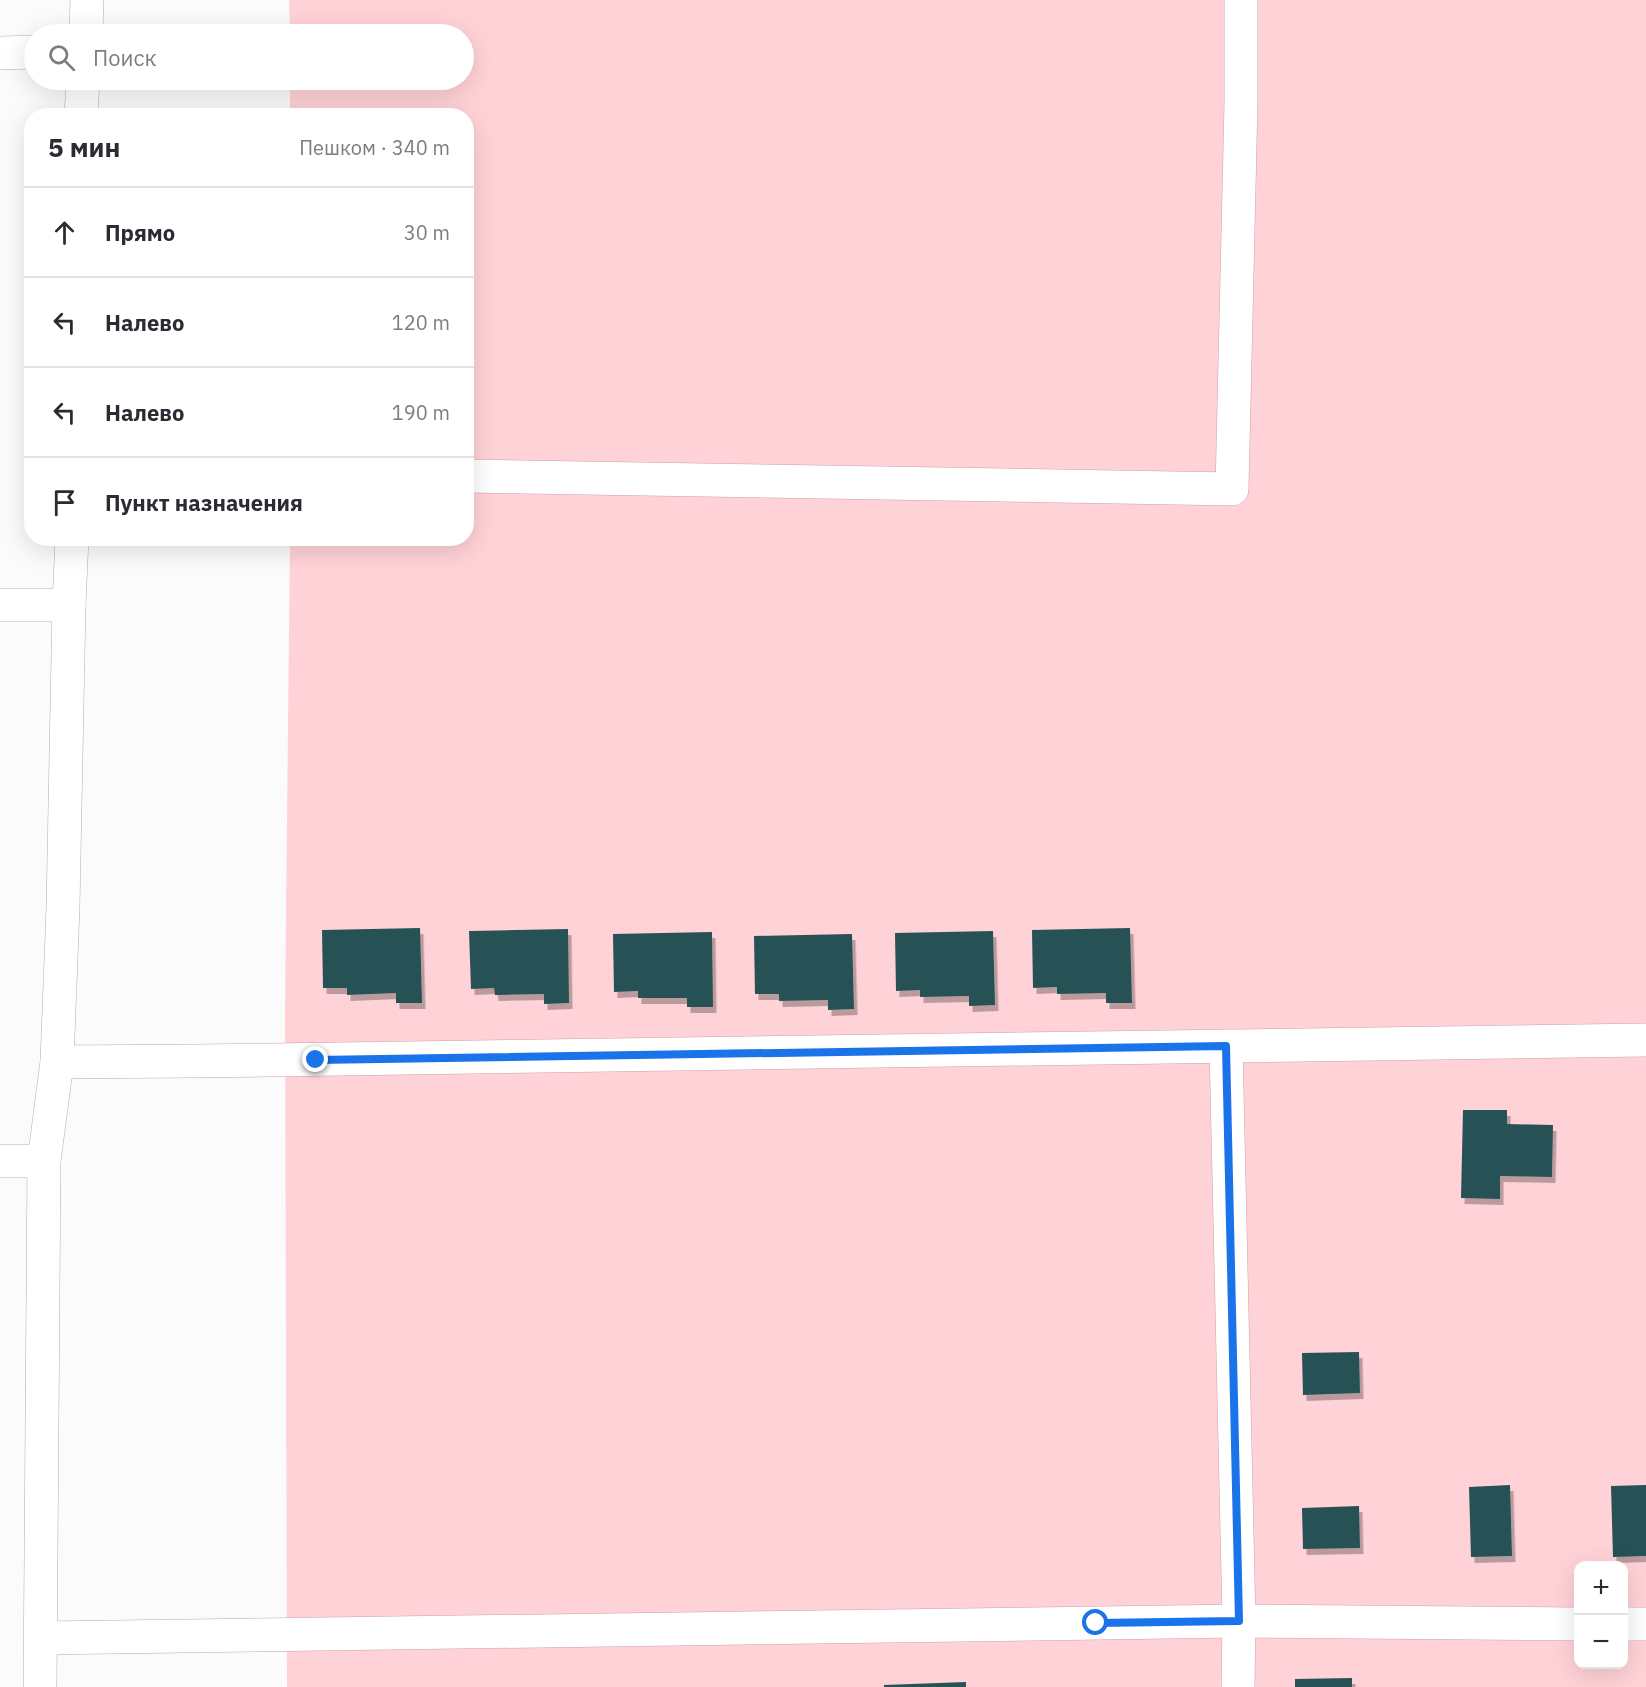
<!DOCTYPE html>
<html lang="ru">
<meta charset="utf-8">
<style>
:root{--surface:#fff;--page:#f7f7f7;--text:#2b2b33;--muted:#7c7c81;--line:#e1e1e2}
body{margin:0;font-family:"IBM Plex Sans",sans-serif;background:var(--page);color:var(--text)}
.controls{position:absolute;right:18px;bottom:18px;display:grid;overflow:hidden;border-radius:12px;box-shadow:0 6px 24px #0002}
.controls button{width:54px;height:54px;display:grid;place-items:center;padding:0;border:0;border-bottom:2px solid var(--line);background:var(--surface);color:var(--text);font:30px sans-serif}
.stop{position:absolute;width:18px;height:18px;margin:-14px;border:4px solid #1a73e8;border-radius:50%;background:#fff}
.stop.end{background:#1a73e8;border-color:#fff;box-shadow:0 2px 6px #0008}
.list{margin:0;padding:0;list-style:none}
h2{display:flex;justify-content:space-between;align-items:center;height:78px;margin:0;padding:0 24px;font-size:26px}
h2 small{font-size:20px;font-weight:400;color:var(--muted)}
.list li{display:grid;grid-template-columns:39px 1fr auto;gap:18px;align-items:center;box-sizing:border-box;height:90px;padding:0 24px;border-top:2px solid var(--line)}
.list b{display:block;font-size:22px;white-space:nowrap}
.list em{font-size:20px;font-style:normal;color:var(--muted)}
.icon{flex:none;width:33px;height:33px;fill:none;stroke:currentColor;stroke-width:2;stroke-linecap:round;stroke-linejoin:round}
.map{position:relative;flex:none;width:1646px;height:1687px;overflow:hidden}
.search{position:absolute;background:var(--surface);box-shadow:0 6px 24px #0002;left:24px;top:24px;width:450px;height:66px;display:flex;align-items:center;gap:15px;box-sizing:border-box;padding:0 21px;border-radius:33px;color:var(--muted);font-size:22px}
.panel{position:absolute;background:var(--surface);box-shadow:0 6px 24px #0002;left:24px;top:108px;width:450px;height:438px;border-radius:24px}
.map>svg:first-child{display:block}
.green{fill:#ffd2d7;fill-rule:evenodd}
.building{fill:#285154;filter:url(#shadow)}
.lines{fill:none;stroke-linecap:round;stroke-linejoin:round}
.minor-casing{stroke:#c9a2a7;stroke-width:34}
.minor{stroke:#fff;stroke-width:33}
.route{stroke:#1a73e8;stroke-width:8}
</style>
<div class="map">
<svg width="1646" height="1687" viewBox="0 0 1646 1687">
<defs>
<filter id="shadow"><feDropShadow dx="3.5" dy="6" stdDeviation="0" flood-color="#0004"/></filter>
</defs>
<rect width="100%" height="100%" fill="#fbfbfb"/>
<path class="green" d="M289,0h1357v1687h-1359l-2,-676 5,-472 176,-1v-422l-176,-1v-35h174v-46h-174zM1578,1566h46v98h-46z"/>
<g class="building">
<polygon points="420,928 422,1003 396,1003 396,993 347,995 347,988 323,988 322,930"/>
<polygon points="1130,928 1132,1003 1106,1003 1106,993 1057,994 1057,987 1033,988 1032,930"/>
<polygon points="568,929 569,1003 544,1004 544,994 495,995 494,988 471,989 469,931"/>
<polygon points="993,931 995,1005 969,1006 969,996 920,997 920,990 896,991 895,933"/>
<polygon points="712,932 713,1007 687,1007 687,998 638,998 638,991 614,992 613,934"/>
<polygon points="852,934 854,1009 828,1010 828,1000 779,1001 779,994 755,994 754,936"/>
<polygon points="1463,1110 1507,1110 1507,1124 1553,1125 1552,1177 1500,1176 1500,1199 1461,1198"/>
<polygon points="1359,1352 1360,1393 1303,1395 1302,1353"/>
<polygon points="1510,1485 1512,1556 1471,1557 1469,1487"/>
<polygon points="1646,1485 1646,1556 1613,1557 1611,1486"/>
<polygon points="1359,1506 1360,1548 1303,1549 1302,1508"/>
<polygon points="1352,1678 1352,1687 1295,1687 1295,1679"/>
<polygon points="966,1682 966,1687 884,1687 884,1685"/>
</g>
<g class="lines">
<defs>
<g id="minor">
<polyline points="86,34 87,0"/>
<polyline points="0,53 34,52"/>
<polyline points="81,116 83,80"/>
<polyline points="466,476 1232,489 1241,103 1241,0"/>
<polyline points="0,605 69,605"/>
<polyline points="1226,1046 1239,1621 1238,1687"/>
<polyline points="57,1062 196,1061 1646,1040"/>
<polyline points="0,1161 44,1161"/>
<polyline points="1624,1624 1646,1624"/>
<polyline points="42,1638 1239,1621 1578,1624"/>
<polyline points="40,1687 44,1161 57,1062 63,907 69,605 72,538"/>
</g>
</defs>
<use href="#minor" class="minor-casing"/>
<use href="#minor" class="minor"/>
</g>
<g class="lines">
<polyline class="route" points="316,1060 1226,1046 1239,1621 1096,1623"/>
</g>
</svg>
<div class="controls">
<button>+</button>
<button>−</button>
</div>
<div class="stop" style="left:1096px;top:1623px"></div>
<div class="stop end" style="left:316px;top:1060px"></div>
<div class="search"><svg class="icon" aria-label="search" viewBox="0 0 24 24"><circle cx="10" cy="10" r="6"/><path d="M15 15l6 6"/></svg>Поиск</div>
<section class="panel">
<h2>5 мин<small>Пешком · 340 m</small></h2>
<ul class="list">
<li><svg class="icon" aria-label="ahead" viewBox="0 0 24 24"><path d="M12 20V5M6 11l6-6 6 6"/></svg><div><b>Прямо</b></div><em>30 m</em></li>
<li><svg class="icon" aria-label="left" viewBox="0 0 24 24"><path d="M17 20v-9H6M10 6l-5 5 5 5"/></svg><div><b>Налево</b></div><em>120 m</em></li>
<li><svg class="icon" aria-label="left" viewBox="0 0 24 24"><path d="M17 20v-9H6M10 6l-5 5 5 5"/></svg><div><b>Налево</b></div><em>190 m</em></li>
<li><svg class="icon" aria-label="arrive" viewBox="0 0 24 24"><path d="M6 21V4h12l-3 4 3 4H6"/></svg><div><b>Пункт назначения</b></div></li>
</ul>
</section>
</div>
